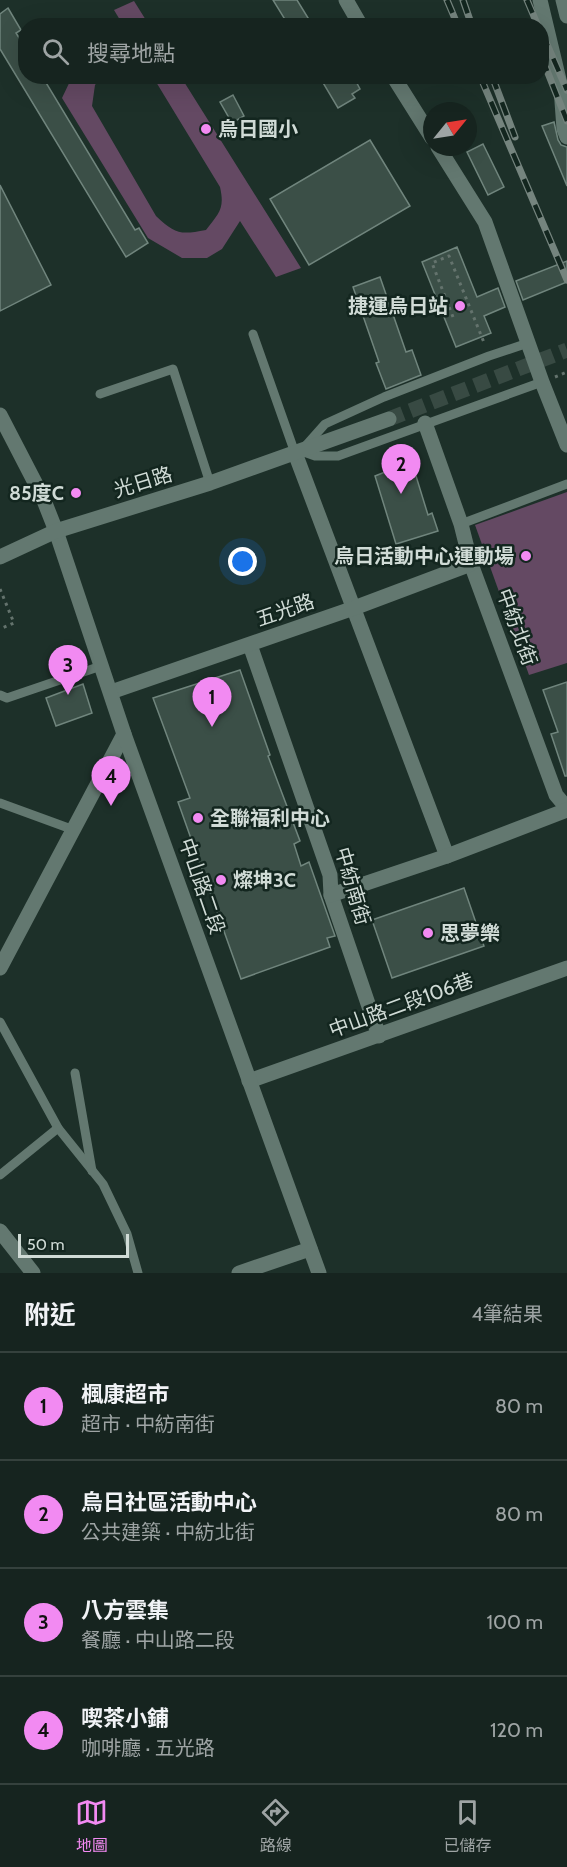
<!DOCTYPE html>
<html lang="zh-TW">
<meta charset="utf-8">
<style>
:root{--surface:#16241f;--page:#1f2c28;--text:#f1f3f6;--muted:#9ea4a4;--line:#35413d;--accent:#f28af2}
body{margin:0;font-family:Cabin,"Noto Sans TC",sans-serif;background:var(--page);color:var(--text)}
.compass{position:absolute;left:423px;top:102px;width:54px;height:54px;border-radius:50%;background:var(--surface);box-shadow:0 6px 24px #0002;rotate:60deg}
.scale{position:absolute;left:18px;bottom:15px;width:111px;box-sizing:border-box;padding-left:6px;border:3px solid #d0dbd6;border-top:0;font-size:16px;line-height:21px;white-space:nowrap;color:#d0dbd6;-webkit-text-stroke:4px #13261f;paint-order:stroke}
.you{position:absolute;left:243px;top:562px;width:21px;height:21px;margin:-15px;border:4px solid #fff;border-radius:50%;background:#1a73e8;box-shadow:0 0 0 9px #1a73e833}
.badge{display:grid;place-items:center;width:39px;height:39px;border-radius:50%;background:var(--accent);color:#111;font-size:20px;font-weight:700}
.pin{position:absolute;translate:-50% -50px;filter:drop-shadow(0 2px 3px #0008)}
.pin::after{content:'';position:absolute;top:32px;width:21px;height:18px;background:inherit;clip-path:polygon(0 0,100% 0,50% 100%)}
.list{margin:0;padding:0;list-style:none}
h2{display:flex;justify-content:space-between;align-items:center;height:78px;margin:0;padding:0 24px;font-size:26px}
h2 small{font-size:20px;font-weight:400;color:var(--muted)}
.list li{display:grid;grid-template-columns:39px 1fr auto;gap:18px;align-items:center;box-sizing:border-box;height:108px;padding:0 24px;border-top:2px solid var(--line)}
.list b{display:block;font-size:22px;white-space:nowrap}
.list p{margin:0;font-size:20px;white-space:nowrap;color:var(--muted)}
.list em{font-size:20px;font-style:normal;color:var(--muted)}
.icon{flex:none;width:33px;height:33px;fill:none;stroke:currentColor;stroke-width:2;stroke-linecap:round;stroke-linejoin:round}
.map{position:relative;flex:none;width:567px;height:1273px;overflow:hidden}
.search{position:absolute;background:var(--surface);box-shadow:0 6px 24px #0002;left:18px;right:18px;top:18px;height:66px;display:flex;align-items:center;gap:15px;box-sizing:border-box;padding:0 21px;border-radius:24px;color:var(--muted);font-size:22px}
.sheet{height:510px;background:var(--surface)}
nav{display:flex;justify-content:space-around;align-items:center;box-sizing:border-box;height:84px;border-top:2px solid var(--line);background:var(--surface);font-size:16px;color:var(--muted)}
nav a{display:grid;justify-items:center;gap:3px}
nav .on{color:var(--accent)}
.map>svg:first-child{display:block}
.green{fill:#644963}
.building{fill:#3b4f47;stroke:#70857d;stroke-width:1.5}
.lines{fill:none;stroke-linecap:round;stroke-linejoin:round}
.secondary-tunnel{stroke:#384a43;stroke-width:15;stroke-dasharray:15 8;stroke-linecap:butt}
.path{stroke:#64736d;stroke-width:3;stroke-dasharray:3 4.5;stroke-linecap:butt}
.lane{stroke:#637870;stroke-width:9}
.street{stroke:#637870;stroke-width:15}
.secondary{stroke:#637870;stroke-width:15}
.rail-casing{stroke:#75847e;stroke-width:7}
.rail{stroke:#13261f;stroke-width:4.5;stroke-dasharray:14;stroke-linecap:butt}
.poi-dot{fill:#f28af2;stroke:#13261f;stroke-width:2}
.labels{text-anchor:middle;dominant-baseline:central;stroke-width:5;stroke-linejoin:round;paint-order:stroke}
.poi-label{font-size:20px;font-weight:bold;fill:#d0dbd6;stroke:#13261f;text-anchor:start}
.street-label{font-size:20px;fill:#d0dbd6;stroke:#13261f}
</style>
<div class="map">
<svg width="567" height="1273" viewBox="0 0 567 1273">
<rect width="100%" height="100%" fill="#1d3029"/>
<g class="green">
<polygon points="134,1 149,25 123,25 114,10"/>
<path d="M72,77h29l-6,8 -3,21 64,110c19,18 24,19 50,14 13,-17 19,-21 14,-43l-67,-110h28l120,191 -25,9 -36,-56 -18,28 -15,9h-25l-34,-20 -86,-140z"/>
<polygon points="567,492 567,663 529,675 475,525"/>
</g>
<g class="building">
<polygon points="273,0 297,0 313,26 289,26"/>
<polygon points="8,8 21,30 16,33 26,49 26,76 42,76 135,230 139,228 148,243 126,257 0,49 0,14"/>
<polygon points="319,76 353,76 360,89 352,94 355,98 338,108"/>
<polygon points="233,95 244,116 232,123 220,102"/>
<polygon points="554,122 558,140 561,145 567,147 567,186 542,126"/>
<polygon points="370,140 410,206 309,265 270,199"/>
<polygon points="483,144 504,187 488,195 467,152"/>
<polygon points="0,185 51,285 0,311"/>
<polygon points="457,247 477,297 498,288 505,307 484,316 491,333 456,347 422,262"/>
<polygon points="567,261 567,282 523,300 516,281"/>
<polygon points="380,277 406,352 412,350 421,375 386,389 376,363 379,362 353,287"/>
<polygon points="395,468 406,469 416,476 428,515 432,513 438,531 396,544 375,476"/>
<polygon points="240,670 270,755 268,756 300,841 294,844 301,866 309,862 335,936 327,938 330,947 241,979 178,802 190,798 153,698"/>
<polygon points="567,682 567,776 565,776 551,734 558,732 543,690"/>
<polygon points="83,684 92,713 56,726 46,698"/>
<polygon points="464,888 484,946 392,978 372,920"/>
</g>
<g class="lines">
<polyline class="secondary-tunnel" points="389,419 567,350"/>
<g class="path">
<polyline points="453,317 432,263 449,256 485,345"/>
<polyline points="555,377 567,372"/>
<polyline points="0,589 14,623 0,629"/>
</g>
<g class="lane">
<polyline points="253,334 295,453"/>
<polyline points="528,343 489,356 384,397 325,424 301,451 315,456 338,456 542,382"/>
<polyline points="100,394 173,369 210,483"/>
<polyline points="461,524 567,484"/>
<polyline points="0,695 7,698 101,666"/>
<polyline points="0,803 74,830"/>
<polyline points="0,1022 58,1128 103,1184 127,1234 138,1273"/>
<polyline points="75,1073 92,1171"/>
<polyline points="0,1175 58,1128"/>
</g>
<g class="street">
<polyline points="346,0 361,26"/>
<polyline points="393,76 432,138"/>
<polyline points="438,147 485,222 542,382 567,445"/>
<polyline points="425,423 461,524 471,564 556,795 567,808"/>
<polyline points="295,453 447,856"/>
<polyline points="250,645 330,875 331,895 379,1036"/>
<polyline points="111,692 354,608 471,564"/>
<polyline points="331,895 447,856 567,810"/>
<polyline points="0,968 124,734"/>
<polyline points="249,1081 567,968"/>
<polyline points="0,1231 33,1273"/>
<polyline points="239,1273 310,1249"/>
</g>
<g class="secondary">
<polyline points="540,0 561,88 564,129 567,137"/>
<polyline points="563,0 567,16"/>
<polyline points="0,415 43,498 56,531 124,734 319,1273"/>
<polyline points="0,557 56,531 210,483 389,419"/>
</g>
<defs>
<g id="rail">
<polyline points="447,0 458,26"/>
<polyline points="463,0 472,26"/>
<polyline points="527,0 538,26"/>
<polyline points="542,33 567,90"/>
<polyline points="542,58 567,121"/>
<polyline points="480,76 567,280"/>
<polyline points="492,76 515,137"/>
</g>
</defs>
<use href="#rail" class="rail-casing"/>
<use href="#rail" class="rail"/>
</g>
<g class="poi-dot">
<circle cx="206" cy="129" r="6"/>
<circle cx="460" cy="306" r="6"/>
<circle cx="76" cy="493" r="6"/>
<circle cx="526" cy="556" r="6"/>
<circle cx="198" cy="818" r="6"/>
<circle cx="221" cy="880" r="6"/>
<circle cx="428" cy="933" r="6"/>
</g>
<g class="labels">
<g class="poi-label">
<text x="218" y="129">烏日國小</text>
<text x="448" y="306" text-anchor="end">捷運烏日站</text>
<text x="64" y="493" text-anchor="end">85度C</text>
<text x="514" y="556" text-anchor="end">烏日活動中心運動場</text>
<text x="210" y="818">全聯福利中心</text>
<text x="233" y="880">燦坤3C</text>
<text x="440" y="933">思夢樂</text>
</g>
<g class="street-label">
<text transform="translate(143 482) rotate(-17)">光日路</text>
<text transform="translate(285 610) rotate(-19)">五光路</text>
<text transform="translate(517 627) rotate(70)">中紡北街</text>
<text transform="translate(202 886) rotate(71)">中山路二段</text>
<text transform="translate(353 886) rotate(74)">中紡南街</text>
<text transform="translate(401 1005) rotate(-20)">中山路二段106巷</text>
</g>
</g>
</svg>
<svg class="compass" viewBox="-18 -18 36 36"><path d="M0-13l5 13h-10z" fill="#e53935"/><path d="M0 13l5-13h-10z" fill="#9ea4a4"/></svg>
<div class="scale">50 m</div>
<div class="you"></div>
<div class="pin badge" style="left:212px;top:727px">1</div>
<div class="pin badge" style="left:401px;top:494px">2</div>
<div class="pin badge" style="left:68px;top:695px">3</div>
<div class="pin badge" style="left:111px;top:806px">4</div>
<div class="search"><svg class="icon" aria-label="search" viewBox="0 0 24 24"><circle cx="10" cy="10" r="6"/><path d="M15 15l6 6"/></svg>搜尋地點</div>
</div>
<section class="sheet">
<h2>附近<small>4筆結果</small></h2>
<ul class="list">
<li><span class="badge">1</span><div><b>楓康超市</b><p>超市 · 中紡南街</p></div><em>80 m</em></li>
<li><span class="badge">2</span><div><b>烏日社區活動中心</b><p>公共建築 · 中紡北街</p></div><em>80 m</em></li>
<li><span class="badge">3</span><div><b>八方雲集</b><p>餐廳 · 中山路二段</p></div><em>100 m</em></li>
<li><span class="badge">4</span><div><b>喫茶小鋪</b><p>咖啡廳 · 五光路</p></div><em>120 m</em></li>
</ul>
</section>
<nav>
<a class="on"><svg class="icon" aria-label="map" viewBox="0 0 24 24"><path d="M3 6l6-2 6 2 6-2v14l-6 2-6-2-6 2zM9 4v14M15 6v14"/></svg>地圖</a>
<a><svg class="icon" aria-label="directions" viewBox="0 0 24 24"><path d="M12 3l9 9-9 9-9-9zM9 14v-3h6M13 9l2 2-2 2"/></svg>路線</a>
<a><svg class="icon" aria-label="saved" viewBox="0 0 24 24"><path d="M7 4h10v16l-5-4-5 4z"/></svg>已儲存</a>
</nav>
